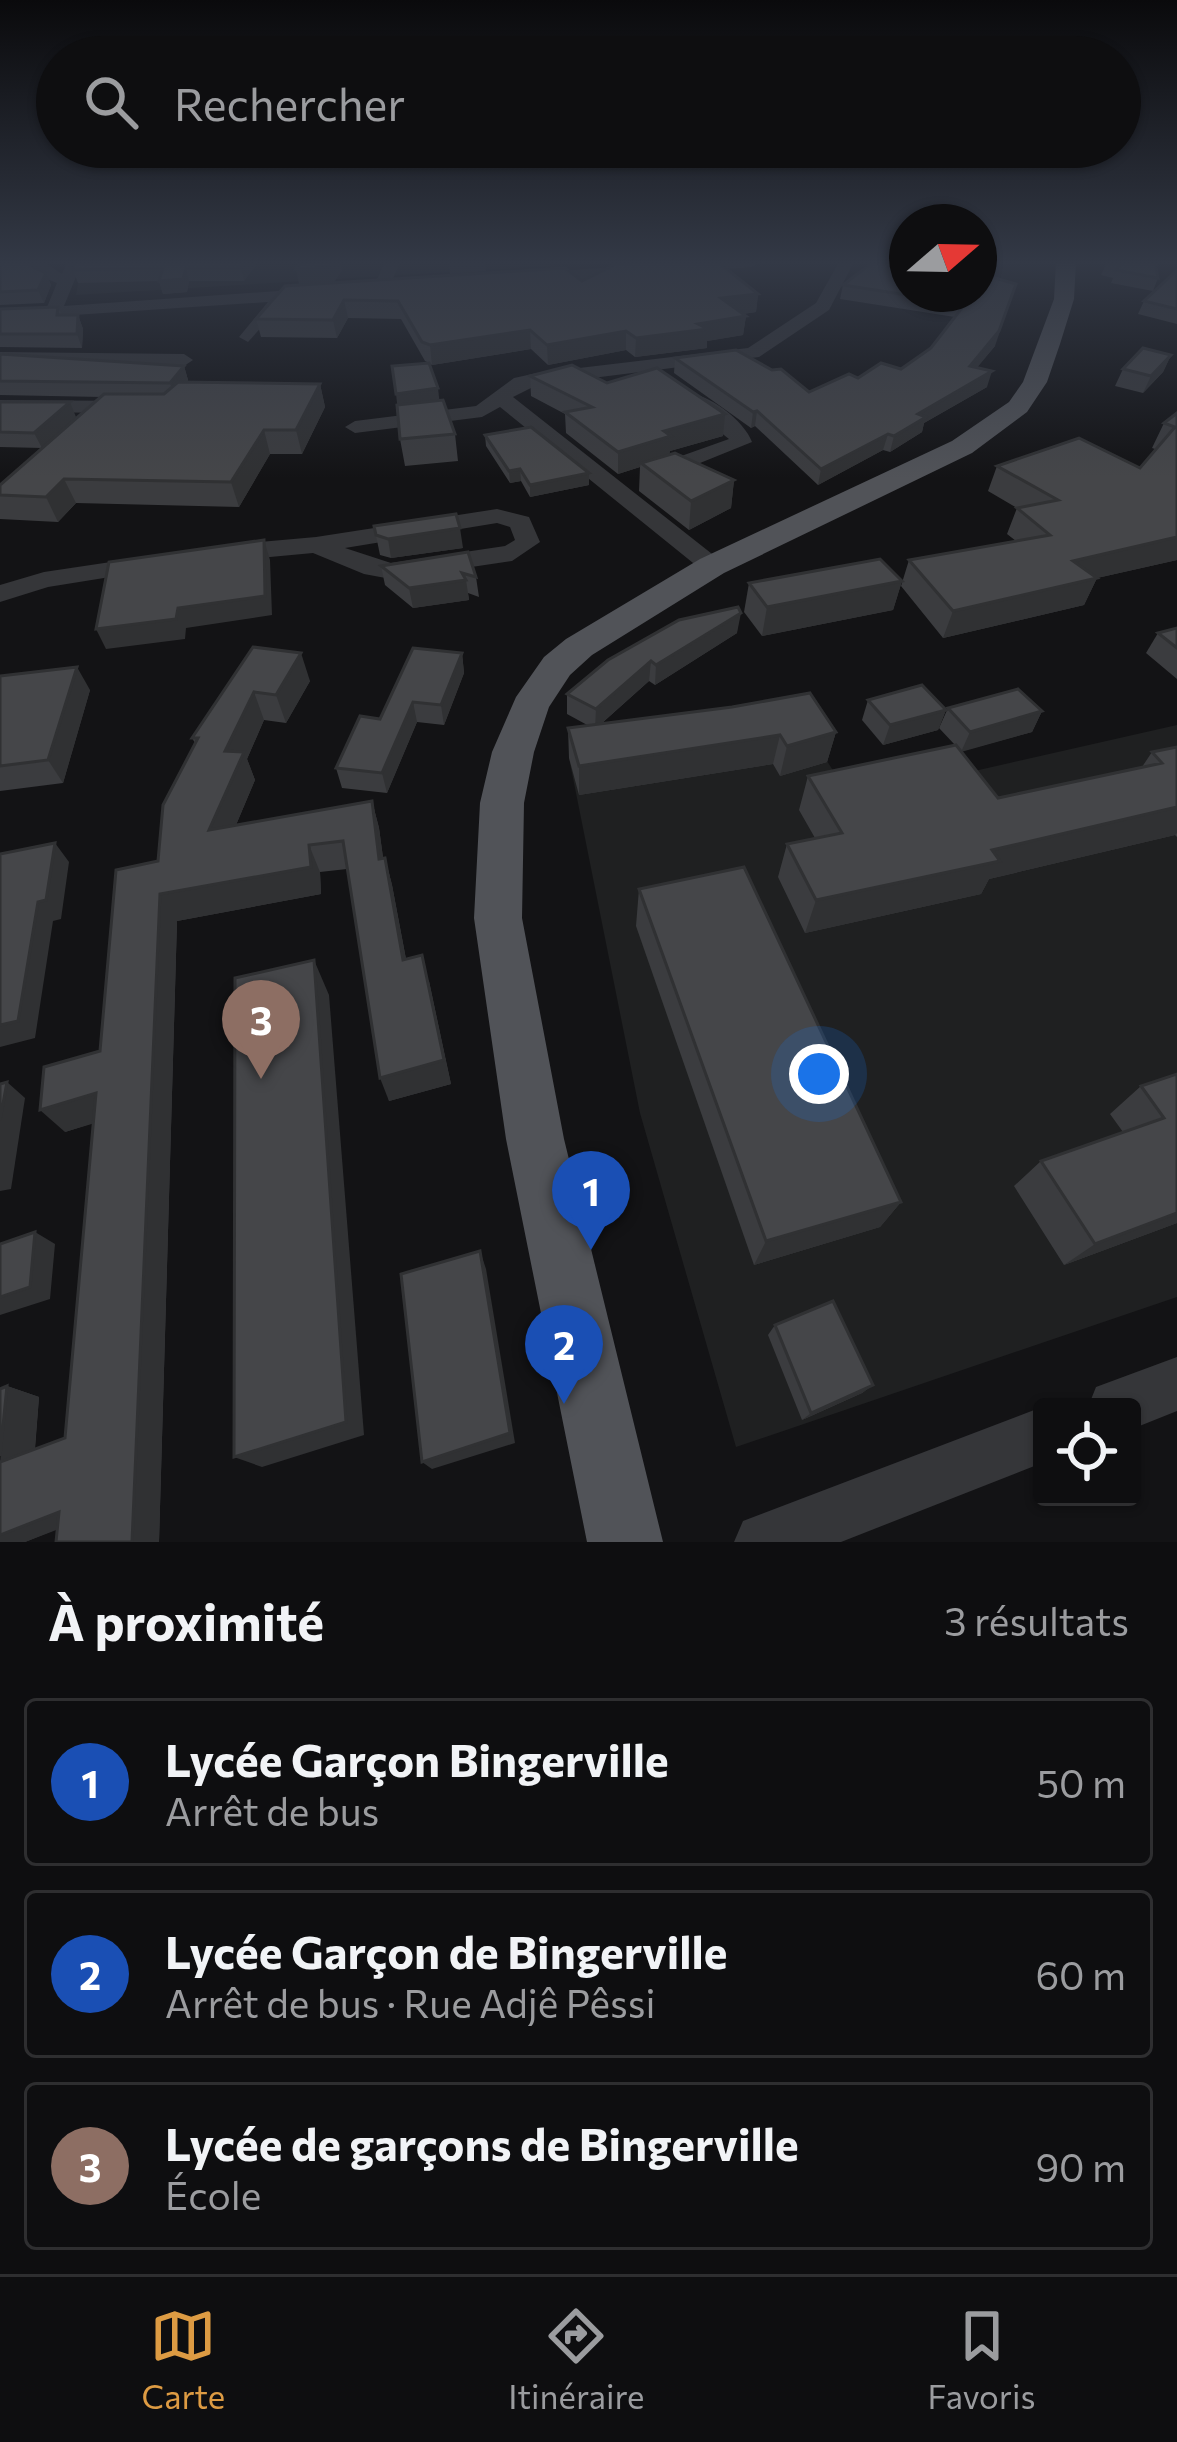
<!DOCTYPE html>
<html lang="fr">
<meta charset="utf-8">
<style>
:root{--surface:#0e0e10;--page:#171719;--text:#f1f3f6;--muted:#9b9c9f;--line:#2e2e30;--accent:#dd9b43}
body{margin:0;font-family:Commissioner,sans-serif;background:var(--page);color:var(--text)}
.controls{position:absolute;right:36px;bottom:36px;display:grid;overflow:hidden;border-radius:12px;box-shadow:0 3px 9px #0004}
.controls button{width:108px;height:108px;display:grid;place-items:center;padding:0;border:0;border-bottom:3px solid var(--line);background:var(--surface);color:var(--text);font:60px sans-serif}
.compass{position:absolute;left:889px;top:204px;width:108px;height:108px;border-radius:50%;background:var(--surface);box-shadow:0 3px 9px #0004;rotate:70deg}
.you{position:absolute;left:819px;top:1074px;width:42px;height:42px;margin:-30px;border:9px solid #fff;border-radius:50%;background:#1a73e8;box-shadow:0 0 0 18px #1a73e833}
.badge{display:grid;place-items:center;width:78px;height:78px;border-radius:50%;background:var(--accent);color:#fff;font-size:39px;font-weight:700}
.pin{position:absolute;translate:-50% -99px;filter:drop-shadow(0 3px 6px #0008)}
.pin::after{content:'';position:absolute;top:63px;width:42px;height:36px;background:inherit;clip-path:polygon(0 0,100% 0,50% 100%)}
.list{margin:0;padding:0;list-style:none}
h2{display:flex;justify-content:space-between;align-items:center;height:156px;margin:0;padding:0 48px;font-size:51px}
h2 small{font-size:39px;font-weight:400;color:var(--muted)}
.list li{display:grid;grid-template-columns:78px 1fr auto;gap:36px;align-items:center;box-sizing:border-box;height:168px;margin:0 24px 24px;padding:0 24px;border:3px solid var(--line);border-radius:12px}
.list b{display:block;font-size:45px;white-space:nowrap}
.list p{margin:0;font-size:39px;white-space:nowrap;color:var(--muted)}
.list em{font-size:39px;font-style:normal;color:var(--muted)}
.icon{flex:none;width:66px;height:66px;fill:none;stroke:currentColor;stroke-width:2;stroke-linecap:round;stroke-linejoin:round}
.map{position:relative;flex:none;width:1177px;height:1542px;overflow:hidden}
.search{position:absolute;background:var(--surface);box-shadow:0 3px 9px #0004;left:36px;right:36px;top:36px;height:132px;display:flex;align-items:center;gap:30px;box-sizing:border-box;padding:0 42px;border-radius:66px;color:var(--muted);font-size:45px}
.sheet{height:732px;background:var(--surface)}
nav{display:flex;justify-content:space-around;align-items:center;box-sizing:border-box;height:168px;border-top:3px solid var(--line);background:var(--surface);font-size:33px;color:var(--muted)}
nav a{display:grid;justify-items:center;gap:6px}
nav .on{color:var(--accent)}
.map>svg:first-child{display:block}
.built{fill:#1f2021}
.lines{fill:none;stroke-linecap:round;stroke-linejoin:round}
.minor{fill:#353639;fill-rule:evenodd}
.major{fill:#515358;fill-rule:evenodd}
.wall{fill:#3b3c3f}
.shaded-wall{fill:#303133}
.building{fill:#454649;stroke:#303133;stroke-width:3}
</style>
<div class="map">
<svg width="1177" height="1542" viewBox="0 0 1177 1542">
<rect width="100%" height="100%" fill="#131315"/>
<g class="built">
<polygon points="82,262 615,262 76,295"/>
<polygon points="803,723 851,799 1177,725 1177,1297 736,1447 640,1113 569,758"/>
</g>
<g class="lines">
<g class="minor">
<polygon points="28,262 44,262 62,274 67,262 82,262 64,306 321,288 329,293 286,300 248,342 239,337 268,302 0,320 0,310 47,307 57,283 42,277"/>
<polygon points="385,262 400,262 389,288 381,293 373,288"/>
<polygon points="686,262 759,262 752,267 529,283 521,278 529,273"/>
<polygon points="839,262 854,262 829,310 759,357 537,385 513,397 721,561 725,566 721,571 703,571 500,407 482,417 355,433 345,427 355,421 476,406 514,378 537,373 748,348 816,303"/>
<polygon points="0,352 184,354 193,360 184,366 0,364"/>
<path d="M681,393c24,-3 63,27 71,49l-94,38h-16v-10l87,-31 -48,-38z"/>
<polygon points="0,400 136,401 146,407 136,413 0,412"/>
<path d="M497,509l32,8 11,25 -28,19 -121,18 -27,-5 -51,-21 -87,8 -13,-8 13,-8 90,-8zM497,523l13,4 5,13 -10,6 -114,17 -46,-15z"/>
<polygon points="151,556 164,564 160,569 48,587 0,602 0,585 44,572"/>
<polygon points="1177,1357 1177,1411 1132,1429 1132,1407 1088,1407 1096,1387"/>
<polygon points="1042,1407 1042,1463 841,1542 734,1542 743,1521"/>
</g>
<polygon class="major" points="1056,262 1076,262 1074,299 1060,344 1047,382 1027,412 972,453 724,573 592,655 570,675 549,707 534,752 524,803 522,918 564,1139 663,1542 587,1542 506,1139 474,918 480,803 492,752 516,697 544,657 566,639 700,559 952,441 1009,402 1023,382 1054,299"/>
</g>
<g class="wall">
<polygon points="0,262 33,267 46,273 51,285 44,303 0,305"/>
<polygon points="258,262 244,281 189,281 187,292 163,294 159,281 78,283 73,270"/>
<polygon points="1107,262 1158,278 1153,291 1111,283 1113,278 1101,275"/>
<polygon points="1177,270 1177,324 1138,314 1144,301"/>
<polygon points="582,281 758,294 756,312 743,314 746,316 743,335 707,341 707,348 635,357 626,350 548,365 531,349 432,365 429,363 439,400 455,434 458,461 405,466 400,439 429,363 425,361 401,319 348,318 337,338 261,337 256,319 285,286"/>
<polygon points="843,285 907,294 932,294 949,300 979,294 995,346 977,367 987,387 924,423 922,432 890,452 883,450 818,485 755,426 751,428 674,373 675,358 809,392 858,378 901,369 931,348 955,317 840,299"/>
<polygon points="58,307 62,315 78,315 83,329 82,348 0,347 0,309"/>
<polygon points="0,354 184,366 188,380 187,382 320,384 325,407 302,454 270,454 239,507 76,503 58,522 0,519 0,485 102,397 0,395"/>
<polygon points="1171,355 1163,372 1143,393 1115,386 1123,369"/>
<polygon points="530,376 723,436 670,451 669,454 734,480 731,508 689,530 639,491 640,467 618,474 566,433 565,414 531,396"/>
<polygon points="0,402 76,417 42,448 0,447"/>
<polygon points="1177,413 1177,560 1097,578 1084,605 943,638 901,586 909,560 1016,541 1007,534 1017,508 988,491 997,466 1140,468 1155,449 1152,448 1164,423"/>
<polygon points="485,435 589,485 530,497 521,481 510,483 486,446"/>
<polygon points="374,526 463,548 391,558 380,555"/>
<polygon points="468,552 476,577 479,597 468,593 469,600 413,608 385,585 381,566"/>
<polygon points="902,581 893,610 762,636 744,612 749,583"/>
<polygon points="738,607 737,633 655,685 649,681 601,724 836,732 827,762 780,776 773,764 579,795 569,758 568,728 589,726 567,714 567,694"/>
<polygon points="1177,628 1177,679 1146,653 1158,633"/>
<polygon points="253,647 310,681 286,723 264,720 247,759 255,780 236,825 372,801 379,828 383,858 385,858 392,885 406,959 429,981 451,1084 389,1101 347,869 320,872 321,894 177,921 159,1542 56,1542 57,1529 25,1542 7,1386 39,1397 35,1449 65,1438 93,1123 65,1132 100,1051 195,743 192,738"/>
<polygon points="462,653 464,673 444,725 417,722 387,793 342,788 336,768 380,719"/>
<polygon points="0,676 90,690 63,783 0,791"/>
<polygon points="868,700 946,710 938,730 883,745 862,720"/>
<polygon points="948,708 1042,711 1032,732 962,751 998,798 1142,767 1152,752 1177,747 1177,837 1175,835 989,879 981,894 805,933 778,877 787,844 815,838 799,810 808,776 955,745 939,728"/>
<polygon points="639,889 901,1202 880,1227 754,1265 636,926"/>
<polygon points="1177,1074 1177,1223 1064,1265 1014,1186 1041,1161 1123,1132 1110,1114 1141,1086"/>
<polygon points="775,1325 873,1385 862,1393 802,1420 768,1335"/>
</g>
<g class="shaded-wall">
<polygon points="245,262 258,262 244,281 241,268"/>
<polygon points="334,262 340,262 342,271 334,282 299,284 296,269"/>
<polygon points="449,262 485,262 486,271 450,274"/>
<polygon points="186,268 189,281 187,292 163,294 159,281"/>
<polygon points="46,273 51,285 44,303 38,290"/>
<polygon points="1016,284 995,346 966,381 970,366"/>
<polygon points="758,294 756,312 719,317 721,298"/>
<polygon points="344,300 348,318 337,338 333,320"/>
<polygon points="78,315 83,329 82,348 77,334"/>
<polygon points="746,316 743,335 707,341 707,348 635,357 636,338 698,324"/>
<polygon points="530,330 531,349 432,365 430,345"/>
<polygon points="626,331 626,350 548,365 547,345"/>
<polygon points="1171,355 1163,372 1143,393 1151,376"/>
<polygon points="184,366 188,380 175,398 170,383"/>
<polygon points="992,371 987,387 924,423 922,432 890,452 894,436 918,414"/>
<polygon points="320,384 325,407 302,454 296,430"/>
<polygon points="438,388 440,406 398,411 396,394"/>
<polygon points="70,402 76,417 42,448 34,433"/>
<polygon points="757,411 755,426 751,428 753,412"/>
<polygon points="725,414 723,436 670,451 669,458 641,463 640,467 618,474 618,452 664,431"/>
<polygon points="264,430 270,454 239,507 231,482"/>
<polygon points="888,434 883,450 818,485 821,469"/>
<polygon points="520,469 521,481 510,483 509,471"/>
<polygon points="589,473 589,485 530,497 530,485"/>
<polygon points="64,479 76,503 58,522 46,497"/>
<polygon points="734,480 731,508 689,530 691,501"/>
<polygon points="460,528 463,548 391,558 388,539"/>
<polygon points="1177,537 1177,560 1097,578 1084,605 943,638 953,611 1073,561"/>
<polygon points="264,540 270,560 272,615 186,628 185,639 106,649 96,629 178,608"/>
<polygon points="466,580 469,600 413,608 409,588"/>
<polygon points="902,581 893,610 762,636 767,607"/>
<polygon points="741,613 737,633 655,685 656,665"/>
<polygon points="301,653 310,681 286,723 276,695"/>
<polygon points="462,653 464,673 444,725 441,705"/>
<polygon points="651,661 649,681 595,729 596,709"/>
<polygon points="77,667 90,690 63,783 48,760"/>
<polygon points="254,692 264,720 247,759 255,780 222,858 209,830 225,751"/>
<polygon points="413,702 417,722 387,793 382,773"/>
<polygon points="946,710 938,730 883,745 890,725"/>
<polygon points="1042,711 1032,732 961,752 970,732"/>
<polygon points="836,732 827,762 780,776 787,746"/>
<polygon points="780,735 773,764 579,795 579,766"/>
<polygon points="372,801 379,828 387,886 379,859"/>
<polygon points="1177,807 1177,833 1175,835 989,879 981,894 805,933 816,900 992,850"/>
<polygon points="55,843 69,862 61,919 53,921 35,1038 0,1047 0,1025"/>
<polygon points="309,845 320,872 321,894 177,921 159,1542 132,1542 160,894"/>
<polygon points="385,858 392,885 411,986 403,960"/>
<polygon points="422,955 451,1084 389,1101 380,1078"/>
<polygon points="314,960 329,995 364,1435 262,1467 234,1457"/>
<polygon points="7,1082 25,1098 11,1189 0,1191 0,1120"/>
<polygon points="96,1093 118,1116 65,1132 40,1110"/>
<polygon points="901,1202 880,1227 754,1265 766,1241"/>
<polygon points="1177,1213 1177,1223 1064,1265 1095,1244"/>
<polygon points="35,1232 55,1244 50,1299 0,1315 0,1297"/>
<polygon points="480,1251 486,1269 515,1443 432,1469 422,1462"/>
<polygon points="873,1385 862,1393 802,1420 811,1413"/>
<polygon points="7,1386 39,1397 33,1470 0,1463"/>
<polygon points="59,1512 90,1517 25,1542 0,1542 0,1535"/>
</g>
<g class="building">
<polygon points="0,262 30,262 33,267 46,273 38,290 0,292"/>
<polygon points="75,262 245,262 241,268 186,268 183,279 159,281 163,268 73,270"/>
<polygon points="301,262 334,262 331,267 296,269"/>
<polygon points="639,262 718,262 758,294 721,298 746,316 698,324 708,329 636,338 626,331 547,345 530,330 430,345 422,342 398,301 344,300 333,320 256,319 285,286 565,268 582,281 616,264"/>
<polygon points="873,262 907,262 907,294 929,294 949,300 952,294 979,294 979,262 983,262 991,277 1016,284 999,331 970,366 992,371 918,414 926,417 894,436 888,434 821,469 757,411 753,412 675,358 736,350 772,370 781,369 809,392 849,374 858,378 881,363 901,369 931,348 965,304 843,285"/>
<polygon points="1107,262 1155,262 1158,278 1116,270 1120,265 1106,263"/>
<polygon points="1177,270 1177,309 1144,301"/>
<polygon points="58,307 57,315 78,315 77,334 0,334 0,309"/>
<polygon points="1143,348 1171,355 1151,376 1123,369"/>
<polygon points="0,354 184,366 170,383 0,381"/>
<polygon points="429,363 438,388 396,394 392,366"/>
<polygon points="572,365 607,383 657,368 725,414 664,431 671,436 618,452 565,412 592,407 530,376"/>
<polygon points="178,382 320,384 296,430 264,430 231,482 64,479 46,497 0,495 0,485 104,394 164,394"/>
<polygon points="443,400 455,434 400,439 397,405"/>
<polygon points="0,402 70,402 34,433 0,432"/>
<polygon points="1177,413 1177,537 1073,561 1097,578 953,611 909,560 1050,535 1017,508 1058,500 997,466 1079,438 1140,468 1175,427 1164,423"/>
<polygon points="531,427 589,473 530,485 520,469 509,471 485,435"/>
<polygon points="675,453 734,480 691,501 641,463"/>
<polygon points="456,514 460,528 388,539 376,535 374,526"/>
<polygon points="264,540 265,596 178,608 176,619 96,629 109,562"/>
<polygon points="468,552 476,577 462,573 466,580 409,588 381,566"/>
<polygon points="880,559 902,581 767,607 749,583"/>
<polygon points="738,607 741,613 656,665 651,661 596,709 567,694 608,660 679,620"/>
<polygon points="1177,628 1177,648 1158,633"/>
<polygon points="253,647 301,653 276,695 254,692 225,751 244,752 209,830 372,801 379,859 385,858 403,960 422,955 444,1060 380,1078 343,841 309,845 311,867 160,894 132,1542 56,1542 59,1512 0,1535 0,1462 65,1438 96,1093 40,1110 44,1067 100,1051 116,870 158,861 163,805 198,738 192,738"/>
<polygon points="413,648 462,653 441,705 413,702 382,773 336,768 360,716 380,719"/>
<polygon points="77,667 48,760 0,766 0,676"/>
<polygon points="922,685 946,710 890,725 868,700"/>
<polygon points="1018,689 1042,711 970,732 948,708"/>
<polygon points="810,693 836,732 787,746 780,735 579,766 568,728 732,707"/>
<polygon points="956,745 998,798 1162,763 1152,752 1177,747 1177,807 992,850 1000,861 816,900 787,844 842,833 808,776"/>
<polygon points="55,843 46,900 38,902 18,1021 0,1025 0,854"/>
<polygon points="744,867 901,1202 766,1241 639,889"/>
<polygon points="314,960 346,1422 234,1457 235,978"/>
<polygon points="1177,1074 1177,1213 1095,1244 1041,1161 1164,1118 1141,1086"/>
<polygon points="7,1082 0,1120 0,1084"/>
<polygon points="35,1232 30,1287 0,1297 0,1244"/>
<polygon points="480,1251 510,1433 422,1462 401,1274"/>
<polygon points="833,1301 873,1385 811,1413 775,1325"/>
<polygon points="7,1386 0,1456 0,1389"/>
</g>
<linearGradient id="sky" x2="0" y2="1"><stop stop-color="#0a0a0c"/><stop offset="0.55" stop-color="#333946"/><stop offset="1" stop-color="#333946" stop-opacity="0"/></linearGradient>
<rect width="1177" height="478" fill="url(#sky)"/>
</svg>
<div class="controls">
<button><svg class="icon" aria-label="locate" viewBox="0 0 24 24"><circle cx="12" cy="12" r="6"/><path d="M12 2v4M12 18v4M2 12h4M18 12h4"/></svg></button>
</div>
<svg class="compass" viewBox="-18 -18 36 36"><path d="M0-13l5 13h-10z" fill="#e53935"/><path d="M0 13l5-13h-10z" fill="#9b9c9f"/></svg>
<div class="you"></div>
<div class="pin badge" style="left:591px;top:1250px;background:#1a4fb4">1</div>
<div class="pin badge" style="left:564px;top:1404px;background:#1a4fb4">2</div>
<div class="pin badge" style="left:261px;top:1079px;background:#8d6e63">3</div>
<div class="search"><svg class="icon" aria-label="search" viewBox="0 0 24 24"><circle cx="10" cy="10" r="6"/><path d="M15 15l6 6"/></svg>Rechercher</div>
</div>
<section class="sheet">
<h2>À proximité<small>3 résultats</small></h2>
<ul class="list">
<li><span class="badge" style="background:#1a4fb4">1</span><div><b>Lycée Garçon Bingerville</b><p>Arrêt de bus</p></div><em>50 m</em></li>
<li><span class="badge" style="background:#1a4fb4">2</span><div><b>Lycée Garçon de Bingerville</b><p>Arrêt de bus · Rue Adjê Pêssi</p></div><em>60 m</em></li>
<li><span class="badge" style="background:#8d6e63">3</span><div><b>Lycée de garçons de Bingerville</b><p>École</p></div><em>90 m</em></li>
</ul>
</section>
<nav>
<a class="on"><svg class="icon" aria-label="map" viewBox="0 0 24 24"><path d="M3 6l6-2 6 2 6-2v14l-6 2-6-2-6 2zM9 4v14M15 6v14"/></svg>Carte</a>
<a><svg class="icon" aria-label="directions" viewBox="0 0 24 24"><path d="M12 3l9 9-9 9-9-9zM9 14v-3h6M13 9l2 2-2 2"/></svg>Itinéraire</a>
<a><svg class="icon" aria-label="saved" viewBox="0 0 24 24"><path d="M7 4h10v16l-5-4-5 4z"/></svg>Favoris</a>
</nav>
